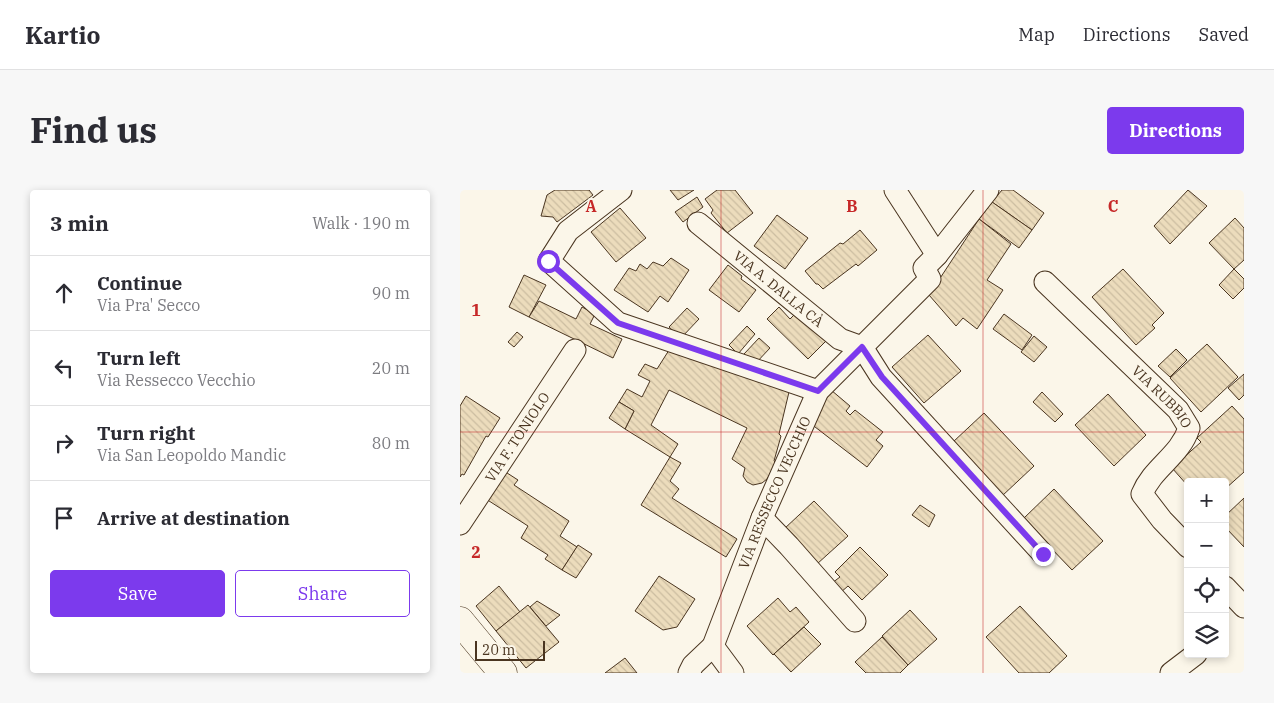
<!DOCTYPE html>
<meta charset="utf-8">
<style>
:root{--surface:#fff;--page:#f7f7f7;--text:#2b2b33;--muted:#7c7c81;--line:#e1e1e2;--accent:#7c3aed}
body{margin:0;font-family:"IBM Plex Serif",serif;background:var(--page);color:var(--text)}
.controls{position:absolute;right:15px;bottom:15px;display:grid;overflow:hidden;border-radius:5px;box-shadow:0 2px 8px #0003}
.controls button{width:45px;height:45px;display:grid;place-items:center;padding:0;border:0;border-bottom:1px solid var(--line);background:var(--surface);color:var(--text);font:25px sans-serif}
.scale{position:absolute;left:15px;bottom:12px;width:70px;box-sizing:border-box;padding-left:5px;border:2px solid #4a3520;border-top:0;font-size:14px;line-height:18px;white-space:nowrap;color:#4a3520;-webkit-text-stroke:4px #fbf6e9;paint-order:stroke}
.stop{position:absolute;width:15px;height:15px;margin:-11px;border:4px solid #7c3aed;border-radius:50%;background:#fff}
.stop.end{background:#7c3aed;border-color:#fff;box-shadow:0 1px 5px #0008}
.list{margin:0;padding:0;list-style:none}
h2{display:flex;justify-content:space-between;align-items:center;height:65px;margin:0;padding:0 20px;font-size:21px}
h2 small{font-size:16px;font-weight:400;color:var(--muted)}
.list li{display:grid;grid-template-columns:32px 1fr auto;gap:15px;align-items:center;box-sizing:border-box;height:75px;padding:0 20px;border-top:1px solid var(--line)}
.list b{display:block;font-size:19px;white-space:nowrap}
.list p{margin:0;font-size:16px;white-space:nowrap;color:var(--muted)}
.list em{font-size:16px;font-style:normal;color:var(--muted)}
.actions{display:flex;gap:10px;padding:15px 20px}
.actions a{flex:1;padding:11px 0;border:1px solid var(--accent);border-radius:5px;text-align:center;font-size:18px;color:var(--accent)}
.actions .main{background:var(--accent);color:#fff}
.icon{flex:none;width:28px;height:28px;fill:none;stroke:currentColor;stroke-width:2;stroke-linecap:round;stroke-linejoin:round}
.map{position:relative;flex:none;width:784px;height:483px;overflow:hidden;border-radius:5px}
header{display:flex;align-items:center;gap:30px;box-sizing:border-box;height:70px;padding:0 25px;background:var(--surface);border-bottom:1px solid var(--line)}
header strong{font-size:24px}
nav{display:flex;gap:28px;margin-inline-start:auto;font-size:18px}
.intro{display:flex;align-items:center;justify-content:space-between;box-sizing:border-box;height:120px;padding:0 30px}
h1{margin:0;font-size:35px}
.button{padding:12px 22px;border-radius:5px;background:var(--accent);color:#fff;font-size:18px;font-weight:700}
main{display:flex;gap:30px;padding:0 30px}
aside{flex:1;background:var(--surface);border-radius:5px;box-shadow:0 2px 8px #0003}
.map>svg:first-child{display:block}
.building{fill:url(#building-back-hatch);stroke:#4a3520}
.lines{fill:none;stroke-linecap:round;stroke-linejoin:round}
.street-casing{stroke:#4a3520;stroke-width:23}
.secondary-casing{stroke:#4a3520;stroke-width:29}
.street{stroke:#fbf6e9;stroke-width:21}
.secondary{stroke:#fbf6e9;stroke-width:28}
.route{stroke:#7c3aed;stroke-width:6}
.grid{fill:none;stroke:#c62828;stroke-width:1;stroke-opacity:0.55}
.labels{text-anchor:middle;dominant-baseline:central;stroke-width:4;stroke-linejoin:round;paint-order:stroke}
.street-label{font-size:14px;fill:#4a3520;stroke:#fbf6e9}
.grid-label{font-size:16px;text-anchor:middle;font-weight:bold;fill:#c62828;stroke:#fbf6e9;stroke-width:4;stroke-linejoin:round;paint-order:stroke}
</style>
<header>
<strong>Kartio</strong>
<nav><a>Map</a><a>Directions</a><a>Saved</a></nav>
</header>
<div class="intro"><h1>Find us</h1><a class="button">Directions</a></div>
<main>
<aside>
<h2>3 min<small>Walk · 190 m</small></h2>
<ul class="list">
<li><svg class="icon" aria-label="ahead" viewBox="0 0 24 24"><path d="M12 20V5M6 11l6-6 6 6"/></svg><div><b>Continue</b><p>Via Pra' Secco</p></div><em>90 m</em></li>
<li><svg class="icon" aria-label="left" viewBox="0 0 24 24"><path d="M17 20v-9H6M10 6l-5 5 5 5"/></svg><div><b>Turn left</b><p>Via Ressecco Vecchio</p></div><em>20 m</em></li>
<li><svg class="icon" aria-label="right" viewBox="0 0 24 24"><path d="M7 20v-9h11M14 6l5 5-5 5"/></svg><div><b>Turn right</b><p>Via San Leopoldo Mandic</p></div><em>80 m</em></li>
<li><svg class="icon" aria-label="arrive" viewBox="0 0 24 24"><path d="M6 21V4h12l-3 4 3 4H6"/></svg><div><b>Arrive at destination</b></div></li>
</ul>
<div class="actions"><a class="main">Save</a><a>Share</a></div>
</aside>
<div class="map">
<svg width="784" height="483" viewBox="0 0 784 483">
<defs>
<pattern id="building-back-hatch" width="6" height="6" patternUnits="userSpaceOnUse" patternTransform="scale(1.25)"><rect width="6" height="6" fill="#ecdcbc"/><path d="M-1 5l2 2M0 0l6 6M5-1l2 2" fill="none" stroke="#ccbda1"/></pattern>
</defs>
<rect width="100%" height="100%" fill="#fbf6e9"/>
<g class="building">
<polygon points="95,0 129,0 133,5 97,32 93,27 81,26 87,5"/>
<polygon points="210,0 234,0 218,10"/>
<polygon points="257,0 275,0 293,23 267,43 251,23 253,20 245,9"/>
<polygon points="542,0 553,0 584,23 572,40 532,12"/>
<polygon points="728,0 747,16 710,54 694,36"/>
<polygon points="237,7 243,17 223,32 215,22"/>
<polygon points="532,12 572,40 559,58 519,29"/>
<polygon points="160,18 186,48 156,72 131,42"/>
<polygon points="317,25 348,48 325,79 294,56"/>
<polygon points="775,28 784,38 784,70 774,79 749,53"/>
<polygon points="519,29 551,54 527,90 543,100 517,139 503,128 496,136 469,105"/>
<polygon points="400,40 417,60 398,76 396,74 363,99 358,94 356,94 345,81 380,53 383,54"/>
<polygon points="211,68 229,80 208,112 200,106 188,122 154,100 169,78 176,81 180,74 187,79 193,72 203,76"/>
<polygon points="268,75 282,86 281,89 296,100 279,122 249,100"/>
<polygon points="663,79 704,123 692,135 695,138 676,155 632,107"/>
<polygon points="774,79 784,89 784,98 773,109 759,95"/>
<polygon points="64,85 86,95 69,127 49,117"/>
<polygon points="79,111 116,129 122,117 135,124 130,134 162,149 153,168 69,127"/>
<polygon points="319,117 330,129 338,121 367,150 348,169 307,129"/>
<polygon points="227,118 239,129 221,148 209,137"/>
<polygon points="544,124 572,145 562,160 533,139"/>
<polygon points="287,136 295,144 278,164 269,155"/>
<polygon points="57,142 63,147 54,157 48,152"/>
<polygon points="468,145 501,181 464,213 432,177"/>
<polygon points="574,146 587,157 574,172 561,162"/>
<polygon points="299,148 310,158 295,174 284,164"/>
<polygon points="747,154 778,187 741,222 710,188"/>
<polygon points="211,157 329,202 319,244 321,246 314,271 316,273 307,289 302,293 293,295 287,292 283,286 285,278 272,269 287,238 209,200 191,235 218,254 210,267 165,239 174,221 159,212 167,199 182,207 190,191 178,185 185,174 197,179"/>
<polygon points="716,159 727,170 710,187 698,176"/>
<polygon points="784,184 784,205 779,210 768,198"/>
<polygon points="371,200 390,216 386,221 390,225 395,220 423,242 416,250 423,256 407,277 346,230"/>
<polygon points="582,202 603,224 595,232 573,212"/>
<polygon points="648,204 686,245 654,276 615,235"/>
<polygon points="6,206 40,228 28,247 26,246 4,285 2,284 0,287 0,216"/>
<polygon points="159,212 174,221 165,239 149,228"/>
<polygon points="772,216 784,229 784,282 765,299 765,292 728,292 728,296 712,278 741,252 737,248"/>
<polygon points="524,223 574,276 542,306 493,252"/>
<polygon points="210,267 221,273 210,291 219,299 212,308 277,349 266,367 181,315"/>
<polygon points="44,281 58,290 54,295 109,331 100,346 117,357 102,380 85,369 88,365 61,348 68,336 26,309"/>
<polygon points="594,299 643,351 612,380 563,329"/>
<polygon points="784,308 784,357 765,337 765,326"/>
<polygon points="354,311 388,346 357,374 324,339"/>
<polygon points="460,315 475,325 469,337 452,325"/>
<polygon points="118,355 132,364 116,388 102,380"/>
<polygon points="400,357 428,385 402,410 388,396 380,403 372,393 380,387 375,382"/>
<polygon points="199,386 235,409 217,437 203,440 175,421"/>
<polygon points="39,396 60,422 36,441 16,416"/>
<polygon points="318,408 330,422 336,417 349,432 313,465 287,436"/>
<polygon points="77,411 100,425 86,436 70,417"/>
<polygon points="68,415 99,452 66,478 36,441"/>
<polygon points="560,416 607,466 589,483 559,483 526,447"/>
<polygon points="450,420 477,449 448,475 422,446"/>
<polygon points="344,437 361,454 331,482 314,464"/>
<polygon points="422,447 448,475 440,483 406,483 395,472"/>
<polygon points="165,468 177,483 145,483"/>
</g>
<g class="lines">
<defs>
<g id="street">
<polyline points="161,0 108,41 89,71 158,133 358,201"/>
<polyline points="435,0 477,65"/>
<path id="s1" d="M238,33l142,116 22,8 19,30 162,177"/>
<path id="s2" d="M585,92l133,128 11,18c-9,28 -36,39 -47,66l20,26 26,27"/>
<polyline points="302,328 329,356 395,431"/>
<path id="s3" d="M0,334l115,-174"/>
<polyline points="765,397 784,417"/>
<polyline points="253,456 273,483"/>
<path id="s4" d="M229,483l4,-8 20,-19 49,-128 56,-127 112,-112 -6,-11 13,-13 51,-65"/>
<polyline points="711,483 736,464"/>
</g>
<polyline id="secondary" points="0,431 43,483"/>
</defs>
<use href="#street" class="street-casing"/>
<use href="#secondary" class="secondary-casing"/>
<use href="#street" class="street"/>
<use href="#secondary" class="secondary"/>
</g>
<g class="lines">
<polyline class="route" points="88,71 158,133 358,201 402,157 422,187 583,364"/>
</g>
<path class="grid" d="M261,0v483M523,0v483M0,242h784"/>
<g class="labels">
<g class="street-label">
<text stroke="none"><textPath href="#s1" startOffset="104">VIA A. DALLA CÀ</textPath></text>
<text stroke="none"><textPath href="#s2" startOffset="164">VIA RUBBIO</textPath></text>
<text stroke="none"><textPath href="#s3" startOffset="104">VIA F. TONIOLO</textPath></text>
<text stroke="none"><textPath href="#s4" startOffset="202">VIA RESSECCO VECCHIO</textPath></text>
</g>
</g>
<g class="grid-label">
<text x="131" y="22">A</text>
<text x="392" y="22">B</text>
<text x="653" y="22">C</text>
<text x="16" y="126">1</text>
<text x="16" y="368">2</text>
</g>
</svg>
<div class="controls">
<button>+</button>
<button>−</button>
<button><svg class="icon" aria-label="locate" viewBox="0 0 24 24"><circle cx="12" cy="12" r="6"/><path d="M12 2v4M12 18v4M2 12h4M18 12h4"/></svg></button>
<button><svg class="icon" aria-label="layers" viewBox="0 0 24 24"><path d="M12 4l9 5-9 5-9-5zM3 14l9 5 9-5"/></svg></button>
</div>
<div class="scale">20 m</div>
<div class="stop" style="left:88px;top:71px"></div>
<div class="stop end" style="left:583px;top:364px"></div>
</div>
</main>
